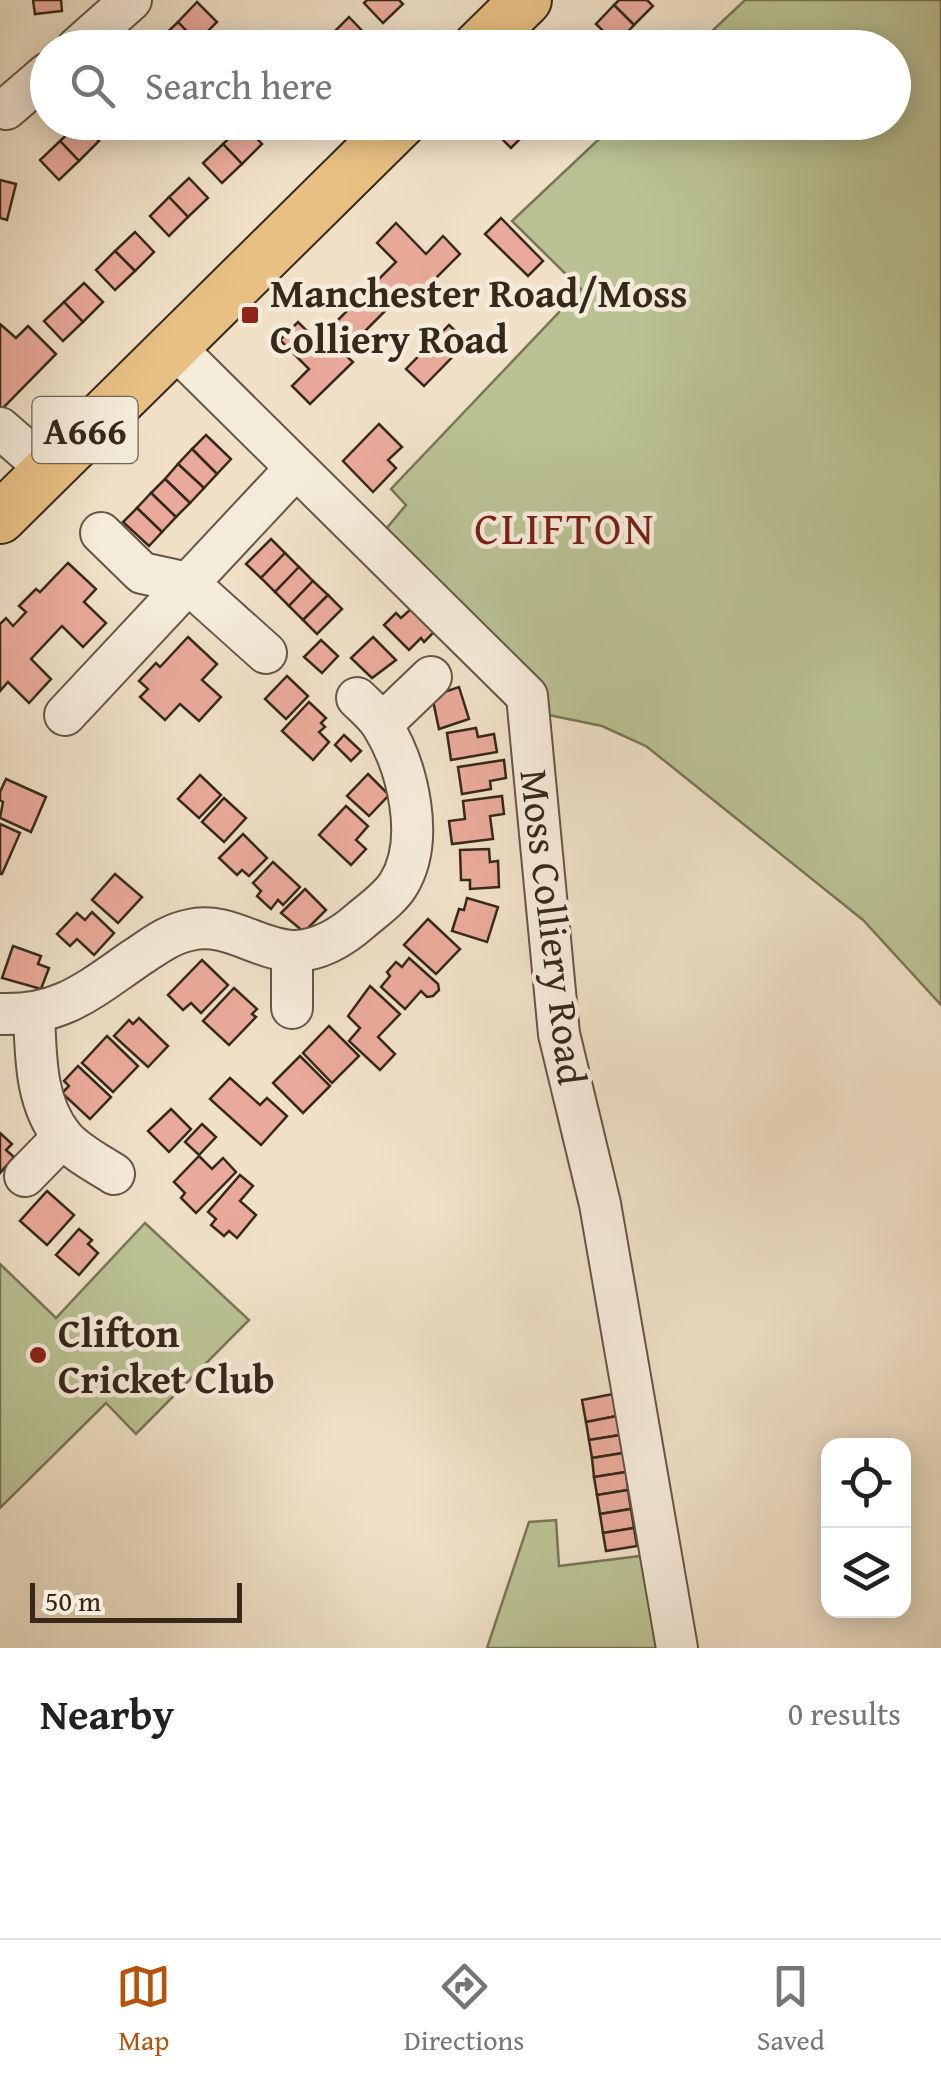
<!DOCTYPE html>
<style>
:root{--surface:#fff;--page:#f6f6f6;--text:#222;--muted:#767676;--line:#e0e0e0;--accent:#b45309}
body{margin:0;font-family:"Gentium Book Plus",serif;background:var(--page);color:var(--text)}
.controls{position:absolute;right:30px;bottom:30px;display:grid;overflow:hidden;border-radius:20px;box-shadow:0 5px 25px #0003}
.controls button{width:90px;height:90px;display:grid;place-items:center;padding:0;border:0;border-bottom:2px solid var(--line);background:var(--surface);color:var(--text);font:50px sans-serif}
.scale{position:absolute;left:30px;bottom:25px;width:212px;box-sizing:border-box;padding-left:10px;border:5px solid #36291a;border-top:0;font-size:28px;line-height:35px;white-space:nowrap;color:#36291a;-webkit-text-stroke:8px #f5ebda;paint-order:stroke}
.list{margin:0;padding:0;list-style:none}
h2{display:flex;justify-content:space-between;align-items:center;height:130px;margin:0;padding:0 40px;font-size:42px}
h2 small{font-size:32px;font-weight:400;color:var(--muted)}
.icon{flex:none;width:55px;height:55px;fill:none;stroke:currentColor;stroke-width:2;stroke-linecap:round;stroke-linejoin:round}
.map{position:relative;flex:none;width:941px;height:1648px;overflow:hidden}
.search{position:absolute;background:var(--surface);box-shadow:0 5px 25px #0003;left:30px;right:30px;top:30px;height:110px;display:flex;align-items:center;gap:25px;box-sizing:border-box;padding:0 35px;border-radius:55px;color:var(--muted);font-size:38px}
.sheet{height:290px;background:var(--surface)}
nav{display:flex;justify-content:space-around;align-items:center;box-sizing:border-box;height:140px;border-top:2px solid var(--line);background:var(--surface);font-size:28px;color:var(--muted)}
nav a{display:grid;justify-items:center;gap:5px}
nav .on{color:var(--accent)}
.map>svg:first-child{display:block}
.green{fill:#bac294;stroke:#787657;stroke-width:2.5}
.building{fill:#eaaa9b;stroke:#36291a;stroke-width:2.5}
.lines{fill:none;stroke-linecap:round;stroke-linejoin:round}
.minor-casing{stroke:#645745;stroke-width:44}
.major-casing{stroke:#36291a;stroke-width:54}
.minor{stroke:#f5ebda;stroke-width:40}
.major{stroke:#e8c083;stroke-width:50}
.poi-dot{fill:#8f2418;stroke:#f5ebda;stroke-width:4}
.labels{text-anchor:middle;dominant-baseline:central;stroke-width:9;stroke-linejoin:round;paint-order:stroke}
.shield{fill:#f5ebda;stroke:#6f6354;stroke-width:2.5}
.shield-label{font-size:38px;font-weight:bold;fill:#36291a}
.poi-label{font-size:40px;font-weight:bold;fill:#36291a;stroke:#f5ebda;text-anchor:start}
.street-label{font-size:40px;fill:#36291a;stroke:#f5ebda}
.quarter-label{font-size:45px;letter-spacing:2.5px;fill:#7a1f14;stroke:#f5ebda}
</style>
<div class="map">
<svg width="941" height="1648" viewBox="0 0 941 1648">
<rect width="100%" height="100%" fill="#efe0c6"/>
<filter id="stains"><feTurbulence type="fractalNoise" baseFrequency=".002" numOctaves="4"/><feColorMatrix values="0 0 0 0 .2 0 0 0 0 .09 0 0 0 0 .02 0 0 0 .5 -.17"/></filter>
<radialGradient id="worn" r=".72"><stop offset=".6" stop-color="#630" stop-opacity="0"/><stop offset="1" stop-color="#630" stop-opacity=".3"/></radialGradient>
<g class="green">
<polygon points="745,0 941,0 941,1005 863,920 646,746 602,726 544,714 381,535 406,505 391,489 581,289 512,221 616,123 894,122 894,48 695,47"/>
<polygon points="145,1223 249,1320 136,1434 106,1403 0,1508 0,1264 56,1318"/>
<polygon points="556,1520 559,1566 656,1554 670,1648 487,1648 529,1522"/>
</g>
<g class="building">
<polygon points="33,0 61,0 62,11 35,14"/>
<polygon points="367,0 399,0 403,4 383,23 364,3"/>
<polygon points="619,0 647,0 653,6 634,25 614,5"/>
<polygon points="197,2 217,22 197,42 178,22"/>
<polygon points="614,5 634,25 616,44 596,24"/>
<polygon points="349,17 368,37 358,48 340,48 330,36"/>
<polygon points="178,22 197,42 191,48 165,48 158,41"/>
<polygon points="80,122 99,141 79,161 60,141"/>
<polygon points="497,122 523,122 530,129 511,148 491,128"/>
<polygon points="243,124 262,144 242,164 223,144"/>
<polygon points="60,141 79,161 59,180 40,160"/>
<polygon points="223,144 242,164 222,183 203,163"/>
<polygon points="189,178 208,198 188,217 169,197"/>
<polygon points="0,180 16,184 7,220 0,218"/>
<polygon points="169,197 188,217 169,236 150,216"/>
<polygon points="501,218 543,261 528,276 485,234"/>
<polygon points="396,223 426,254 443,236 460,254 417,297 408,288 343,353 353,362 310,404 292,386 309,369 280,340 298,322 317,341 396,262 377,243"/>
<polygon points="135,232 154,252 135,271 115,251"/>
<polygon points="115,251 135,271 115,290 96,270"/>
<polygon points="84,283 103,302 83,322 64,302"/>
<polygon points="64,302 83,322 63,341 44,321"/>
<polygon points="0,324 16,338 28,326 56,354 0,411"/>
<polygon points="449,325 467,342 424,386 406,369"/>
<polygon points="379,424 402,447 388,460 396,468 373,492 343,461"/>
<polygon points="206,435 231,459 217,474 192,449"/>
<polygon points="192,449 217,474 204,488 178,464"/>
<polygon points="178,464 204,488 190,503 165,479"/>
<polygon points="165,479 190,503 176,517 151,493"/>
<polygon points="151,493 176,517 162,532 137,508"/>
<polygon points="137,508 162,532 149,546 123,522"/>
<polygon points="271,539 285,553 261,578 246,564"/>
<polygon points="285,553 299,567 275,592 261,578"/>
<polygon points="68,563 96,589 84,602 106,623 83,647 62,626 31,659 51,679 29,703 8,682 0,691 0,624 6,618 13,626 26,612 19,606 36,589 40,592"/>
<polygon points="299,567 313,581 289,606 275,592"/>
<polygon points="313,581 328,595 303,620 289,606"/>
<polygon points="328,595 342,609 317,634 303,620"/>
<polygon points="412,608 435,631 424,642 421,638 409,650 384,625 396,613 401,618"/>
<polygon points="188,637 217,664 202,680 221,697 199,721 180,704 165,720 140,697 148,689 139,681 156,663 160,667"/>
<polygon points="373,637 396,660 372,678 351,658"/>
<polygon points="321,640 338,656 322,673 304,657"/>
<polygon points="287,676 308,696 286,719 265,699"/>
<polygon points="459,687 469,719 439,729 432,696"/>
<polygon points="309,702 326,718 321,723 325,727 319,732 329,742 313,760 282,731"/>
<polygon points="476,728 478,737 494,734 497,752 451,760 447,733"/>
<polygon points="344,735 361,751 351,761 335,745"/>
<polygon points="504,760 506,778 490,781 491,789 462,794 458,767"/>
<polygon points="368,774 389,795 369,816 347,796"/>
<polygon points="200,775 221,795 199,818 178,799"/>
<polygon points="6,779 46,797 31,832 0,818 3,802 0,800 0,792"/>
<polygon points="502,796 504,814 490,816 493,839 452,844 449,821 465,819 463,801"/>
<polygon points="224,798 246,818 224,842 202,822"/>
<polygon points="346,806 368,826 356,840 366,849 351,865 319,835"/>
<polygon points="0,824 20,833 2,874 0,874"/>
<polygon points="243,834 267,858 249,876 242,870 237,875 219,858"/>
<polygon points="489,849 490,862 498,861 499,887 470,889 470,880 461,880 460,850"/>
<polygon points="273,862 300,887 283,905 278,900 271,909 257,896 261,891 253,883"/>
<polygon points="115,874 142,897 118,923 92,900"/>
<polygon points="305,889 326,910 304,932 281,913"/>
<polygon points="467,898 498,907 487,942 452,931 459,909 464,910"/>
<polygon points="92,912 114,933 94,955 77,939 70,946 57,934 77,913 85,920"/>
<polygon points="428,919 460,949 436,974 404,945"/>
<polygon points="13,946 41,956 38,964 49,968 41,989 2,978"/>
<polygon points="409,958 438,984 439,990 433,996 427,997 421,991 405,1009 381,987 390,976 387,972 396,962 402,967"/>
<polygon points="202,960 228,985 201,1013 191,1003 183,1010 168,995"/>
<polygon points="370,986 400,1014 378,1037 395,1054 380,1070 349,1041 360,1028 348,1016"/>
<polygon points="234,988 257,1009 252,1014 256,1017 229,1045 203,1021"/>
<polygon points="139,1018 168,1046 148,1067 114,1036 129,1020 133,1024"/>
<polygon points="329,1026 359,1056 332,1083 303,1053"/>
<polygon points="107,1036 138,1066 113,1092 82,1063"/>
<polygon points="300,1056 330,1086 303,1113 273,1083"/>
<polygon points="78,1066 111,1097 90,1119 62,1093 69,1086 64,1081"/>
<polygon points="230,1078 260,1105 267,1098 287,1116 261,1145 210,1099"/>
<polygon points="171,1109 191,1129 169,1152 148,1131"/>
<polygon points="202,1124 216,1137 199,1155 185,1142"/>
<polygon points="0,1133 12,1144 6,1150 14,1157 0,1173"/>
<polygon points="199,1156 212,1169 223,1158 236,1172 196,1213 181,1198 185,1193 174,1182"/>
<polygon points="240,1175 253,1186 240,1201 256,1215 237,1238 229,1231 224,1236 211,1225 216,1219 208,1212"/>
<polygon points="47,1191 74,1215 47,1245 20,1221"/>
<polygon points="79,1229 92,1240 88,1244 98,1253 79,1275 56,1255"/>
<polygon points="613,1394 617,1416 586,1422 582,1400"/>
<polygon points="617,1416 620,1435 589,1440 586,1422"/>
<polygon points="620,1435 623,1453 592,1458 589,1440"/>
<polygon points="623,1453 626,1472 594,1477 592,1458"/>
<polygon points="626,1472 628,1490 597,1495 594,1477"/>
<polygon points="628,1490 631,1509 600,1514 597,1495"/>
<polygon points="631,1509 634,1528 603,1533 600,1514"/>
<polygon points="634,1528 637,1546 606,1551 603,1533"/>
</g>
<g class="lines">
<defs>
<g id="minor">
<polyline points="77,48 131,0"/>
<polyline points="6,109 48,73"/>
<polyline points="172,345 527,696 559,1034 600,1204 677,1648"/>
<polyline points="0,428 46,468"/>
<polyline points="101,533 142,573 188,583 266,653"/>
<polyline points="65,715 296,468"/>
<polyline points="382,724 431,677"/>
<polyline points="292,951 292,1008"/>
<path d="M0,1014c61,2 88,-23 136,-56 17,-11 33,-24 54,-28 36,-9 67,19 102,21 25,1 50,-14 68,-30 13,-11 29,-22 38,-36 28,-44 10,-118 -16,-160 -6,-10 -17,-19 -25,-27"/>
<path d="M34,1015c2,42 1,86 28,121 13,16 35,27 52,38"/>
<polyline points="25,1176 63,1137"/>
</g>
<g id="major">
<polyline points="477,48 526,0"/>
<polyline points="0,518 401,122"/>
</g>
</defs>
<use href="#minor" class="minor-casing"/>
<use href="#major" class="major-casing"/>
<use href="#minor" class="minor"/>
<use href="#major" class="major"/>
</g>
<g class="poi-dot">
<rect x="240" y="305" width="20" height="20" rx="5"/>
<circle cx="38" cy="1355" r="10"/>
</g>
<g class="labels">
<rect class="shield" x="32.5" y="397" width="105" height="66" rx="8"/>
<g class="shield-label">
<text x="85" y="430">A666</text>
</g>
<g class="poi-label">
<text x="270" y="292">Manchester Road/Moss<tspan x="270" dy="46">Colliery Road</tspan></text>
<text x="58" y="1332">Clifton<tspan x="58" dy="46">Cricket Club</tspan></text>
</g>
<g class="street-label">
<text transform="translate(554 927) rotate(83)">Moss Colliery Road</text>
</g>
<g class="quarter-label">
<text x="565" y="527">CLIFTON</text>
</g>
</g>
<rect width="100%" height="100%" filter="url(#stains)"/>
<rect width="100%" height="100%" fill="url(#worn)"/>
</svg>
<div class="controls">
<button><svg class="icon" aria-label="locate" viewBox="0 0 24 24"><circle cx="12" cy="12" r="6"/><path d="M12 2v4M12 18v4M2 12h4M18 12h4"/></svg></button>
<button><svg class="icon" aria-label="layers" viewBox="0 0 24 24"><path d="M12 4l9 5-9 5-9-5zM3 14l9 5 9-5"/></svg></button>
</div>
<div class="scale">50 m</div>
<div class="search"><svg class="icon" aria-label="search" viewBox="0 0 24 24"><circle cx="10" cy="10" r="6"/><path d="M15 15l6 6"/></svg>Search here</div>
</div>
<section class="sheet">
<h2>Nearby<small>0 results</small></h2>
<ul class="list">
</ul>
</section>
<nav>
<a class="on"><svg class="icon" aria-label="map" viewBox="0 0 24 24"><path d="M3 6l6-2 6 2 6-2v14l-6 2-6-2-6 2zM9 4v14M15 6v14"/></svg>Map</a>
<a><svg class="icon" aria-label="directions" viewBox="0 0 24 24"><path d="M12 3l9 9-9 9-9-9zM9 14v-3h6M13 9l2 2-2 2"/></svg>Directions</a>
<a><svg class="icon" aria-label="saved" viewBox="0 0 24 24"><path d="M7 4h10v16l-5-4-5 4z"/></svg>Saved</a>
</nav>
